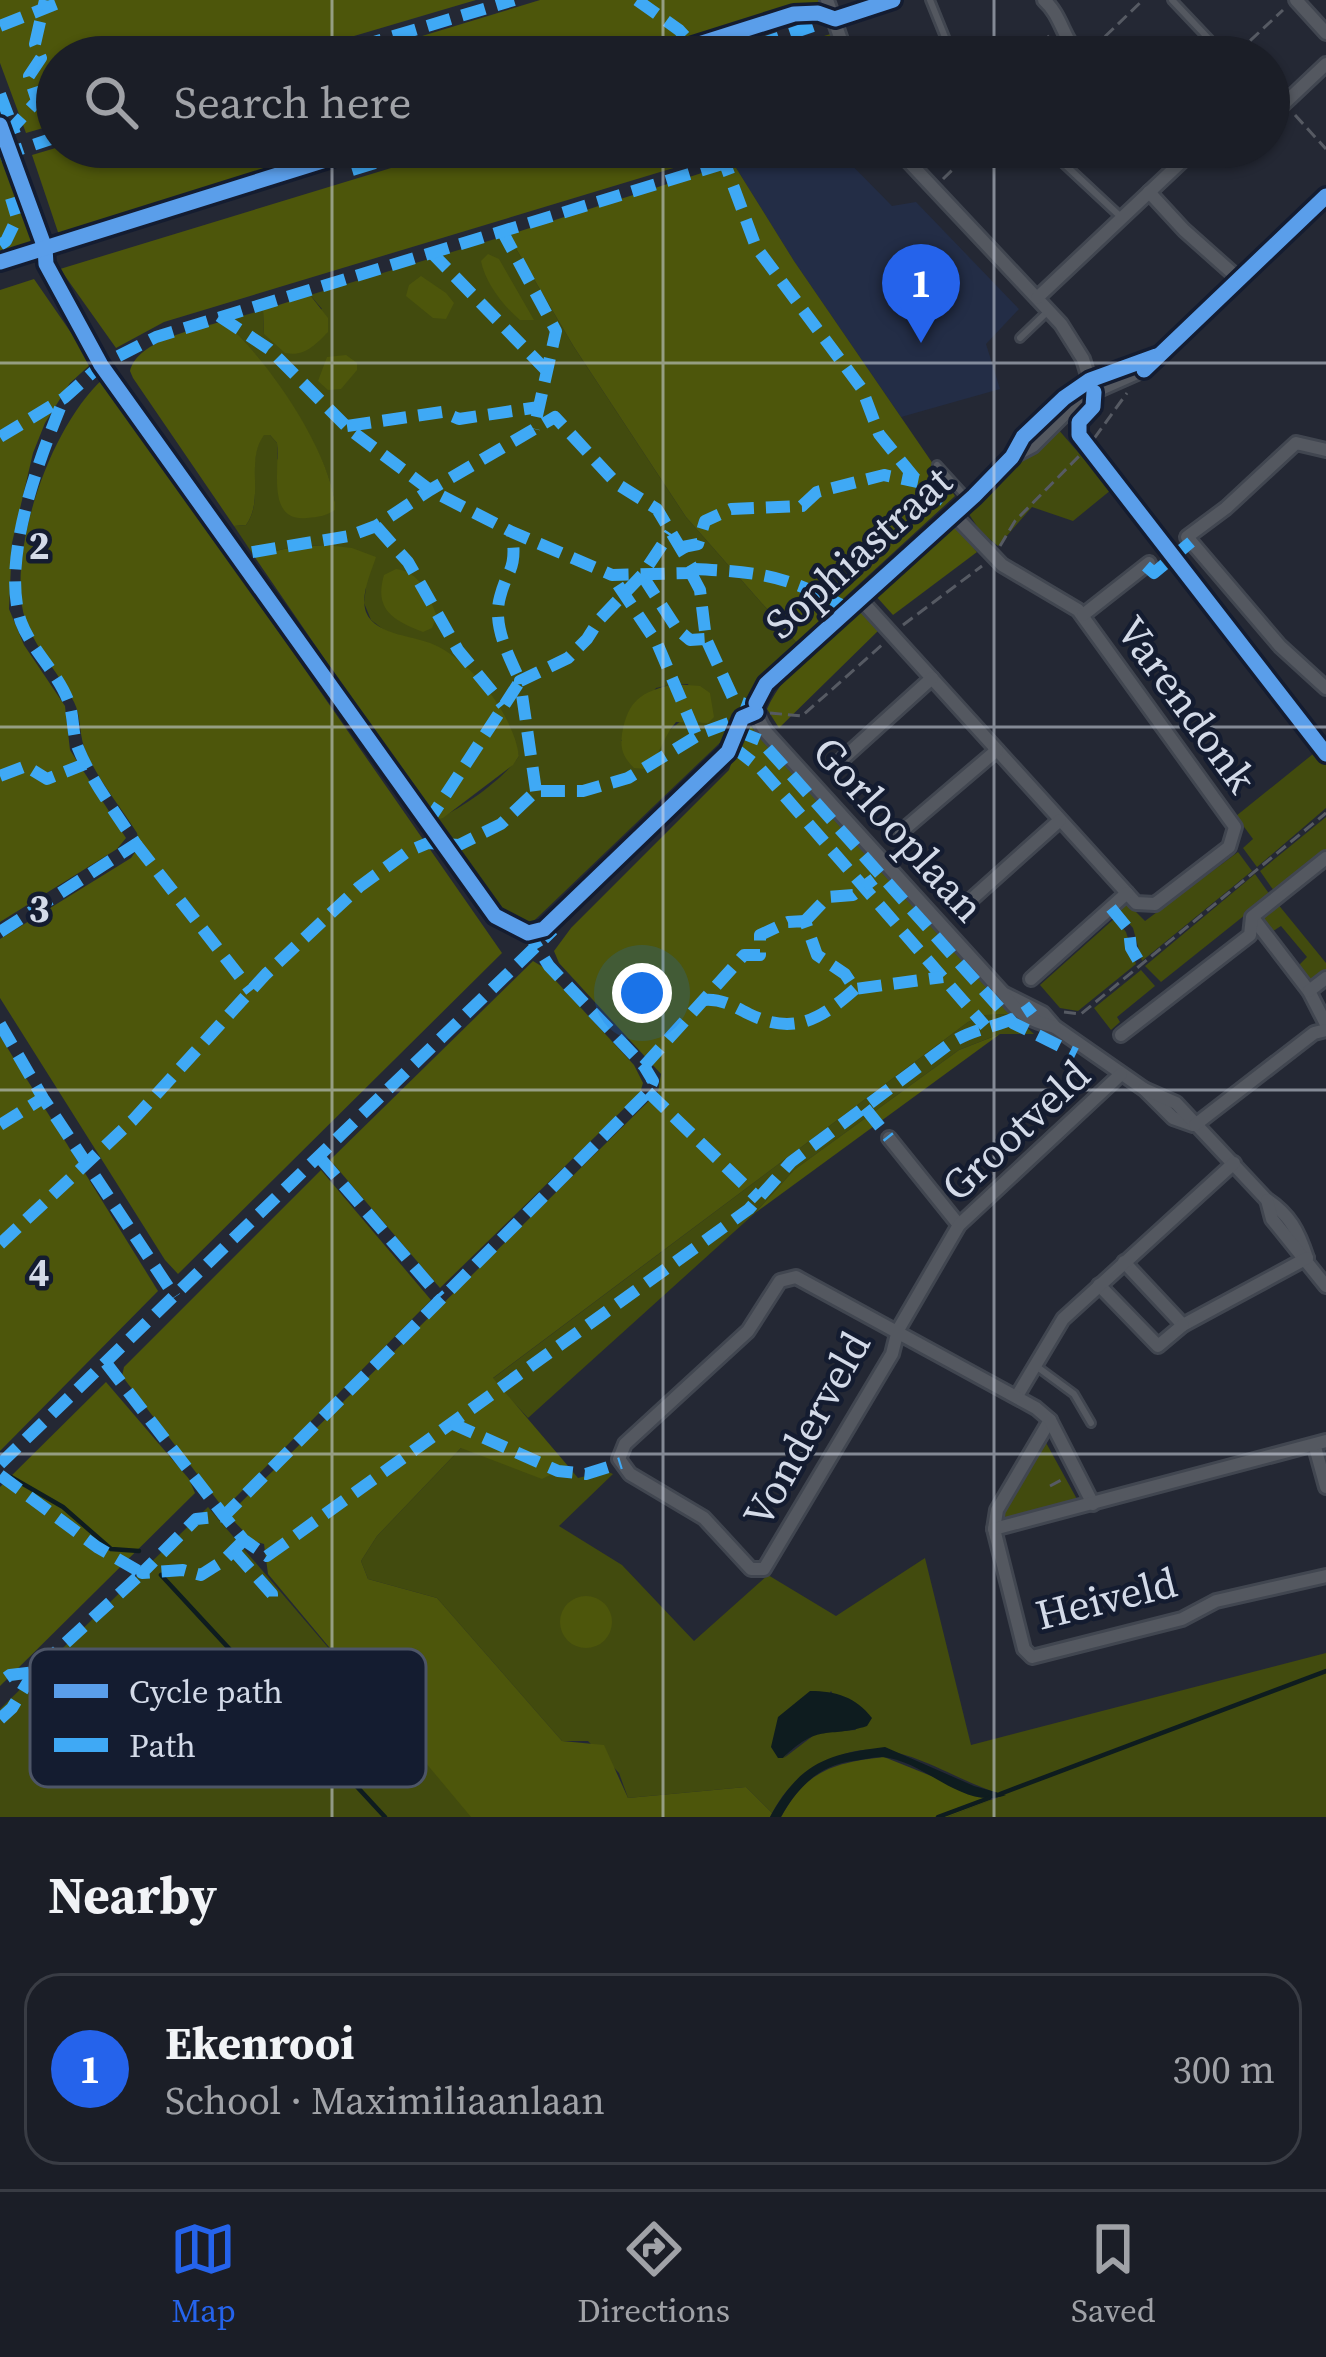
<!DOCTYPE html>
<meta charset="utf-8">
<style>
:root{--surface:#1b1e27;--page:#282b33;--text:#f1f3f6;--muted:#a0a2a7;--line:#393c44;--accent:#2563eb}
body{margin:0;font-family:"Source Serif 4",serif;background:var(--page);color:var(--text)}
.you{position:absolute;left:642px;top:993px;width:42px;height:42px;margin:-30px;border:9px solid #fff;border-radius:50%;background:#1a73e8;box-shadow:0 0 0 18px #1a73e833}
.badge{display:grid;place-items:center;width:78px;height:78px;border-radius:50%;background:var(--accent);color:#fff;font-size:39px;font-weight:700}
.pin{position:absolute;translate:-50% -99px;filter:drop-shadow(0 3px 6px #0008)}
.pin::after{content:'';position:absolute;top:63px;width:42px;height:36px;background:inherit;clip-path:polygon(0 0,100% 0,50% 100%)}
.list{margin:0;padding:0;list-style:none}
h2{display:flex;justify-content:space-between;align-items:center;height:156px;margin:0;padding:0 48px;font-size:51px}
h2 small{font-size:39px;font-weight:400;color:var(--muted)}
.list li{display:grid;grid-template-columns:78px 1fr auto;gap:36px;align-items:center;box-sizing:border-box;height:192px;margin:0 24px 24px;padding:0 24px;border:3px solid var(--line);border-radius:36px}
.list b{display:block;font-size:45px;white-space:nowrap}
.list p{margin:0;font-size:39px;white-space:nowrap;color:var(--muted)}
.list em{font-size:39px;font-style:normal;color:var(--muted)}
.icon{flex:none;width:66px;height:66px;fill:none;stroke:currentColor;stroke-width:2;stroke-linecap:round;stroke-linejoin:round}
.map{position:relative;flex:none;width:1326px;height:1817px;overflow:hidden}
.search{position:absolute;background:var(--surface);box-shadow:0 3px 9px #0004;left:36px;right:36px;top:36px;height:132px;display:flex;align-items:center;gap:30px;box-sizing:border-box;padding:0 42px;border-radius:66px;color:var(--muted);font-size:45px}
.sheet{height:372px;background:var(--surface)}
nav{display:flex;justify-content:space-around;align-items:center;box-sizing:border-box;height:168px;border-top:3px solid var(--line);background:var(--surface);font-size:33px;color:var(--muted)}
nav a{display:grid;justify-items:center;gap:6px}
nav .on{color:var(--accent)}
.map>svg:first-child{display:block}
.built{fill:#232d46}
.green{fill:#424b0e;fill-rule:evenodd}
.forest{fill:#4d560b}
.water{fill:#0e1c1f}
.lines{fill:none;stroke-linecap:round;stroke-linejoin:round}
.stream{stroke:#0e1c1f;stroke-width:4.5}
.service-casing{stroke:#414650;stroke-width:12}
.minor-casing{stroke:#414650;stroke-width:18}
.path{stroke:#565a63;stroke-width:3;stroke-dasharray:12 6;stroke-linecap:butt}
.service{stroke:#545860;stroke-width:6}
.minor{stroke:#545860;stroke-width:12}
.quiet{stroke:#3fa9f5;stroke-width:12;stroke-dasharray:24 12;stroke-linecap:butt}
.cycleway-casing{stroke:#141c30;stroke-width:22}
.cycleway{stroke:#5a9eea;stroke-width:15}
.grid{fill:none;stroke:#d3dae8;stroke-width:3;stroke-opacity:0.55}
.labels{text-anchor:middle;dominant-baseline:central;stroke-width:9;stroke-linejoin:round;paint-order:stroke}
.street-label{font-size:42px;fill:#d3dae8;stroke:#141c30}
.key{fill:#141c30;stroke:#4d5567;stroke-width:3}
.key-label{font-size:33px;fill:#d3dae8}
.grid-label{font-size:39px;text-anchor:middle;font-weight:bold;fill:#d3dae8;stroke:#141c30;stroke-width:9;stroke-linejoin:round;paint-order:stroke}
</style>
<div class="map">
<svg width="1326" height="1817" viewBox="0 0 1326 1817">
<rect width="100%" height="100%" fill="#242834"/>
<polygon class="built" points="790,147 834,147 892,206 916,202 1019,309 986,344 1000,389 901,417 794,261 733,163"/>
<g class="green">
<path d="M508,235l66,112 112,170 110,125 -39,40 -11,25 -16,13 -4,17 -210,201 -81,-118c25,-10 69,-41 84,-64l-9,-30 -139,-106 -7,-17 2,-16 -40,-42 -33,2 -39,9 -20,-30 12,-1c19,-26 -1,-63 17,-90h7l7,8v16l58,43c-9,-55 -69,-144 -111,-181l39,-11 1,24 58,-25 -12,-14zM674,684h14l13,39 -19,-3 -17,14 -44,7 35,-53z"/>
<polygon points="1057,428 1111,490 1073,521 1032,507 998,546 980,531 967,511"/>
<polygon points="1318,750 1326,760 1326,808 1257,867 1243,848 1253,839 1236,816"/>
<polygon points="1326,817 1326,850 1274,891 1260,871"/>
<polygon points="1238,852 1252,871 1142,961 1133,928 1118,911 1126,902 1145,921"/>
<polygon points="1255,874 1270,895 1161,982 1145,966"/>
<polygon points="1277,903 1326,963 1326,969 1311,980 1297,967 1307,957 1281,926 1270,933 1260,920"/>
<polygon points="1115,918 1126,932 1136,964 1078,1011 1060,1008 1040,985"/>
<polygon points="1141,970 1155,986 1117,1017 1120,1022 1111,1030 1094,1008"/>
<polygon points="1012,1014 1034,1034 1000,1034 959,1050 794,1170 755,1213 528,1418 492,1379 968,1022 986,1015"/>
<polygon points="1044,1439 1078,1501 1005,1520 1001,1514"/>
<path d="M462,1447l80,31 26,-12 10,12 28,-7 7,3 -54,52 63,39 72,76 74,-66 68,41 89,-58 46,187 355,-92v164h-379l57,-22c-66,-19 -119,-73 -186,-28 -24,15 -32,21 -46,46l-26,-26 -118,11 -9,-25 -31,-32h-26l-125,-143 -69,-19 -7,-18 16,-25zM831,1691l25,39 -38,2 -34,26z"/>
<polygon points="208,1507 473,1817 0,1817 0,1709"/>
</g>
<g class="forest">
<polygon points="0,0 476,0 283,57 57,57 57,124 26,133 0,63"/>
<polygon points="540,0 819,0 821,2 642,57 353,57"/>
<polygon points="834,33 842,57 754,57"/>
<polygon points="0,128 42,244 0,257"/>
<polygon points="59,147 349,147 61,241 32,155"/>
<polygon points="460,147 743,147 164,322 116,348 60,269"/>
<polygon points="733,163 794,261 955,496 796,642 686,517 574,347 508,235"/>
<path d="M488,254l11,5 35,61h-14c-17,-14 -35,-38 -39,-59z"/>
<polygon points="421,276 446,293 454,303 446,319 433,318 406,296 409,285"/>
<polygon points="34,279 92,363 70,383 45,423 33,453 12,543 9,609 24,645 65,706 70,750 126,838 117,849 0,922 0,290"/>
<path d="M310,295l18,23v14c-13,13 -23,25 -43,21l-21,-19 -1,-24z"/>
<path d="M224,321c44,39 102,124 111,181v8c-10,6 -16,7 -28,8 -41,4 -27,-48 -30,-75l-7,-8h-6c-19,26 1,64 -18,90l-12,1 -101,-148 -3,-7c8,-31 66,-42 94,-50z"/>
<polygon points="346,355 357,363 357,370 341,389 328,390 318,381 327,357"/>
<path d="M103,379l399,574 -324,321 -13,-14 -165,-262v-59l131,-81 9,-13 -3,-12c-17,-27 -42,-57 -53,-86 -5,-15 -3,-31 -10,-45 -15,-30 -47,-62 -52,-96 -10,-68 31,-182 81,-227z"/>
<polygon points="953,523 977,552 893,615 875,595"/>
<path d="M326,545l26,3 24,9c-5,16 -16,38 -10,55 10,25 52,23 73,35 37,20 74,68 80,109l-6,9 -70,53 -8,2 -181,-264 39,-9z"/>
<path d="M396,569c25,3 32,26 41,47l-5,12 -9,4c-31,-12 -49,-23 -39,-57z"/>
<path d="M862,607l19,21 -102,100 -12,-19c19,-42 62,-72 95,-102z"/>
<path d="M674,684l26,2 10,7 4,24 -6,6 -32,-1c-13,15 -15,32 -30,47l-12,-1c-11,-11 -14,-19 -12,-34 6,-34 19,-42 52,-50z"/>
<polygon points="750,725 1012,1014 986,1015 968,1022 493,1378 568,1466 542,1479 461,1448 377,1536 361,1561 368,1579 437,1598 562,1741 604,1745 628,1798 746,1787 772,1813 770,1817 471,1817 268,1574 264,1544 253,1541 228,1515 658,1092 661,1074 559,963 554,951 571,928 729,770 739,741"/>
<polygon points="533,961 543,967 634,1065 643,1083 640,1093 440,1288 330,1160"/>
<polygon points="1000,1034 755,1213 794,1170 959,1050"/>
<polygon points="0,1036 158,1291 0,1451"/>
<polygon points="321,1170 431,1300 224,1509 122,1376 124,1367"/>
<polygon points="106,1382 189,1479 195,1493 0,1686 0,1487"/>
<circle cx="586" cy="1622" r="26"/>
<path d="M884,1757l107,43 -44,17h-166c26,-47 52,-54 103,-60z"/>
</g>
<g class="water">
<path d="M810,1691c26,0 46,6 62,27l-5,8c-40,13 -47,-4 -84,32h-5l-7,-11 7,-30z"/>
<path d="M885,1747l89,39 32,9c-44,16 -81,-35 -124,-38 -9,0 -20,3 -29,4 -34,4 -56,27 -72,56h-11c30,-54 56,-63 115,-70z"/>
</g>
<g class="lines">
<g class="stream">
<polyline points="11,1477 63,1507 111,1549 139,1551"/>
<polyline points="161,1575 385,1817"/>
<polyline points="1000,1794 1326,1671"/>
<polyline points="938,1817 989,1798"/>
</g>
<defs>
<g id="service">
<polyline points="930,0 953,57"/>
<polyline points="1172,0 1226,57"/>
<polyline points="1046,147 1122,218"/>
<polyline points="1020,338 1046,313"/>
<polyline points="937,465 967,498"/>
<polyline points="1036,1366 1074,1394 1091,1423"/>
</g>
<g id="minor">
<polyline points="827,0 847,57"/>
<path d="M1044,0c18,16 19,40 37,57"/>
<polyline points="1296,0 1326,33"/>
<polyline points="835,19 893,0"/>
<polyline points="1269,118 1326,64"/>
<polyline points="895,147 1061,324 1083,359 1091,385"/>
<polyline points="1149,192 1184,230 1239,279"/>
<polyline points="1037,298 1196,148 1219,159 1238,147"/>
<polyline points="1326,450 1296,443 1226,508 1187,537 1280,646 1326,688"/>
<polyline points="1012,457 1033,446 1073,406 1094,392 1146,369 1326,196"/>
<polyline points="860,599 1136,903 1155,904 1229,847 1235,827 1078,610 1002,565 954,515"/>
<polyline points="1083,615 1149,563"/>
<polyline points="836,765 932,678"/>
<polyline points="901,832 997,750"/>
<polyline points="964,906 1060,820"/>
<polyline points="1253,918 1309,991 1326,1024"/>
<polyline points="1031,979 1127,893"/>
<polyline points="1309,991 1326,978"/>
<polyline points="1005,994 1043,1013 1055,1027 1144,1089 1173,1118 1193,1125"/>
<path d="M1055,1027c-24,-6 -37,-12 -51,-33l-238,-262c-12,-17 -13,-31 0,-48l208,-188 38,-39 11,-20 41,-39 26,-18 66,-24"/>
<polyline points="1121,1035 1250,935 1252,917 1326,858"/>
<path d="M1144,1089l32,14 90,96c24,16 32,32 41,59"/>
<polyline points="1195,1125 1314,1033 1326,1030"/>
<polyline points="889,1138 959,1225"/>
<polyline points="1267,1200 1272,1219 1326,1286"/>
<polyline points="1124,1262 1183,1325 1307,1258"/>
<polyline points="1099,1285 1158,1346 1183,1325"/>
<polyline points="1017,1396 1063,1319 1234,1163"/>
<polyline points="1050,1420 997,1510 994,1529 1024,1649 1032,1657 1182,1619 1216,1601 1326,1576"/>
<polyline points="1315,1447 1326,1487"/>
<polyline points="1093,1504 1050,1420 1036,1408 796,1277 780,1281 748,1331 625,1444 619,1459 630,1474 704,1518 751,1569 764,1569 892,1354 898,1330 959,1225 1121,1074"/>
<polyline points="994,1529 1326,1441"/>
</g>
</defs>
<use href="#service" class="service-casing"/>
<use href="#minor" class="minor-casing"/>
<g class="path">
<polyline points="1092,49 1143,0"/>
<polyline points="1237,53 1283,10"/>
<polyline points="1028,57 1050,35"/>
<polyline points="1295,115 1326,149"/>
<polyline points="943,179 976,147"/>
<polyline points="1000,546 1015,521 1088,447 1127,393"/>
<polyline points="903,625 982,566"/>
<polyline points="770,713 802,716 883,644"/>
<polyline points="1064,1012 1081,1014 1326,813"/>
<polyline points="1050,1486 1065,1478"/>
</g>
<use href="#service" class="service"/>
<use href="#minor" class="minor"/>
<g class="quiet">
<polyline points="637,0 679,30 697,49"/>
<polyline points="0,26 66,0"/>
<polyline points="324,57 514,0"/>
<polyline points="722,57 819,24"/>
<polyline points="0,94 15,134"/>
<polyline points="6,135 37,101 29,76 41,58 35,44 45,0"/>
<polyline points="726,152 724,161 756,247 862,389 879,434 918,482 958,511"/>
<polyline points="0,156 57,137"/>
<polyline points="352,170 427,147"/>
<polyline points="501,229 556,331 534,429"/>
<polyline points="0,245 6,241 17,218 11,198"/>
<polyline points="430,251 545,369"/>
<polyline points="219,316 269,349 349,429 430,490 512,532 612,575 691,573 693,569 657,509 617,484 555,417 430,490 376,526 349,536 235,555"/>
<polyline points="347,426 442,412 459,419 539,407"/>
<polyline points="0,437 64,398 101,365 156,337 778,147"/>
<polyline points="376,526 408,562 458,650 503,705"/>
<polyline points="678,548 698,544 705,521 731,509 802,506 817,492 884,475 918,482"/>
<polyline points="1146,566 1154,573 1191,542"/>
<path d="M693,569c70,3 94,7 156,40"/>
<polyline points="691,573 700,590 706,639 734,700 756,708"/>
<polyline points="642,575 677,629 690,640 706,639"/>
<polyline points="618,585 657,643 697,737"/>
<polyline points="737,731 760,740 1013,1023 1076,1054"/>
<polyline points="733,747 759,767 985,1026"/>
<polyline points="0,776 26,766 47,779 85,764"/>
<polyline points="536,791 520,681 568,658 587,639 599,620 642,575 670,533"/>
<path d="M426,825l94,-144c-11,-25 -28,-55 -20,-84 9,-34 17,-23 12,-65"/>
<polyline points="136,844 251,991"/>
<polyline points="1111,908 1129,930 1131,948 1141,965"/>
<polyline points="805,921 828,897 853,895 874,879"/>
<path d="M0,932l136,-88c-20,-31 -44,-62 -58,-96 -6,-14 -4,-31 -9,-45 -10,-29 -37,-52 -48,-81 -21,-63 19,-165 43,-224"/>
<path d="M703,1000c18,-2 30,6 46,14 45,22 72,5 106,-25"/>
<polyline points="0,1024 43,1098 175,1297"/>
<polyline points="644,1066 744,955 760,955 760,935 788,922 805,921 817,955 845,974 855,989 943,977"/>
<polyline points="648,1092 759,1199"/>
<polyline points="865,1108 889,1138"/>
<polyline points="0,1125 43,1098"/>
<polyline points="320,1158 440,1297"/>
<polyline points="0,1244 133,1120 266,974 359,887 407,852 428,843 459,845 501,824 536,791 583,791 628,778 702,733 742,718"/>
<path d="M106,1363l118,153 20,24 23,16 482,-347 42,-47 157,-117c30,-21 58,-16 85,-39"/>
<polyline points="451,1423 558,1471 586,1474 621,1463"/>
<polyline points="0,1464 553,930"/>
<polyline points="0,1475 97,1547 142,1573 34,1672 10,1675 0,1682"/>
<polyline points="244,1540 223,1561 201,1575 183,1570 142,1573 196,1519 224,1516 648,1092 653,1081 644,1066 549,966 529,934"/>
<polyline points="234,1551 272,1594 272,1601"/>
<polyline points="0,1719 12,1708 34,1672"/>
</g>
<defs>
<g id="cycleway">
<polyline points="658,57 794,14 818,13 835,19 893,0"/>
<polyline points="0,125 45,248 46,264 101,365 495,916 528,933 544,929 728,752 742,718 756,712"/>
<polyline points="0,262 367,147"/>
<polyline points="1144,370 1326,196"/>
<polyline points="1094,392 1093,407 1079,422 1079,435 1326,754"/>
<polyline points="756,703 766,684 974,496 1012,457 1023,437 1064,398 1090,380 1156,356"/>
</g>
</defs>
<use href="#cycleway" class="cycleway-casing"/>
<use href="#cycleway" class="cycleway"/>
</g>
<path class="grid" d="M332,0v57M663,0v57M994,0v57M332,147v1670M663,147v1670M994,147v1670M0,363h1326M0,727h1326M0,1090h1326M0,1454h1326"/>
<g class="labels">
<g class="street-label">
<text transform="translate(858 552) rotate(-42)">Sophiastraat</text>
<text transform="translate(1187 704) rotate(54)">Varendonk</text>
<text transform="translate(899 829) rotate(48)">Gorlooplaan</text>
<text transform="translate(1015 1130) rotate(-43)">Grootveld</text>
<text transform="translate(806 1429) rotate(-61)">Vonderveld</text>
<text transform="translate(1106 1598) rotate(-14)">Heiveld</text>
</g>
</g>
<rect x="30" y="1649" width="396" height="138" rx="18" class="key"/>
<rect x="54" y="1684" width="54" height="14" fill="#5a9eea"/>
<rect x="54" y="1738" width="54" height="14" fill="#3fa9f5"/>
<g class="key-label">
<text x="129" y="1703">Cycle path</text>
<text x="129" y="1757">Path</text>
</g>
<g class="grid-label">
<text x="39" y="559">2</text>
<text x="39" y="922">3</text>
<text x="39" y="1286">4</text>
</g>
</svg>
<div class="you"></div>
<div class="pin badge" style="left:921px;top:343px">1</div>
<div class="search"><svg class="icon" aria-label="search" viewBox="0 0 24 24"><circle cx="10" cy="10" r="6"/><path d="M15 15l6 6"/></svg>Search here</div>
</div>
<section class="sheet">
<h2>Nearby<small></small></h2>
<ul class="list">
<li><span class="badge">1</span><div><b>Ekenrooi</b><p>School · Maximiliaanlaan</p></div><em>300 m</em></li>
</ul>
</section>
<nav>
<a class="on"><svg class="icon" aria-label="map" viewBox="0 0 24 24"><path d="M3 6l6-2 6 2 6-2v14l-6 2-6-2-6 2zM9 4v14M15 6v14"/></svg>Map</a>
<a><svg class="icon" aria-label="directions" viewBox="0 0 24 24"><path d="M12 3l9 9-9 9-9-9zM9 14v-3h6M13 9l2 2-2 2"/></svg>Directions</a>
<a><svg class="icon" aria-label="saved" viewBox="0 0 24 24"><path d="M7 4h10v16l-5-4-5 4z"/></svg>Saved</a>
</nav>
